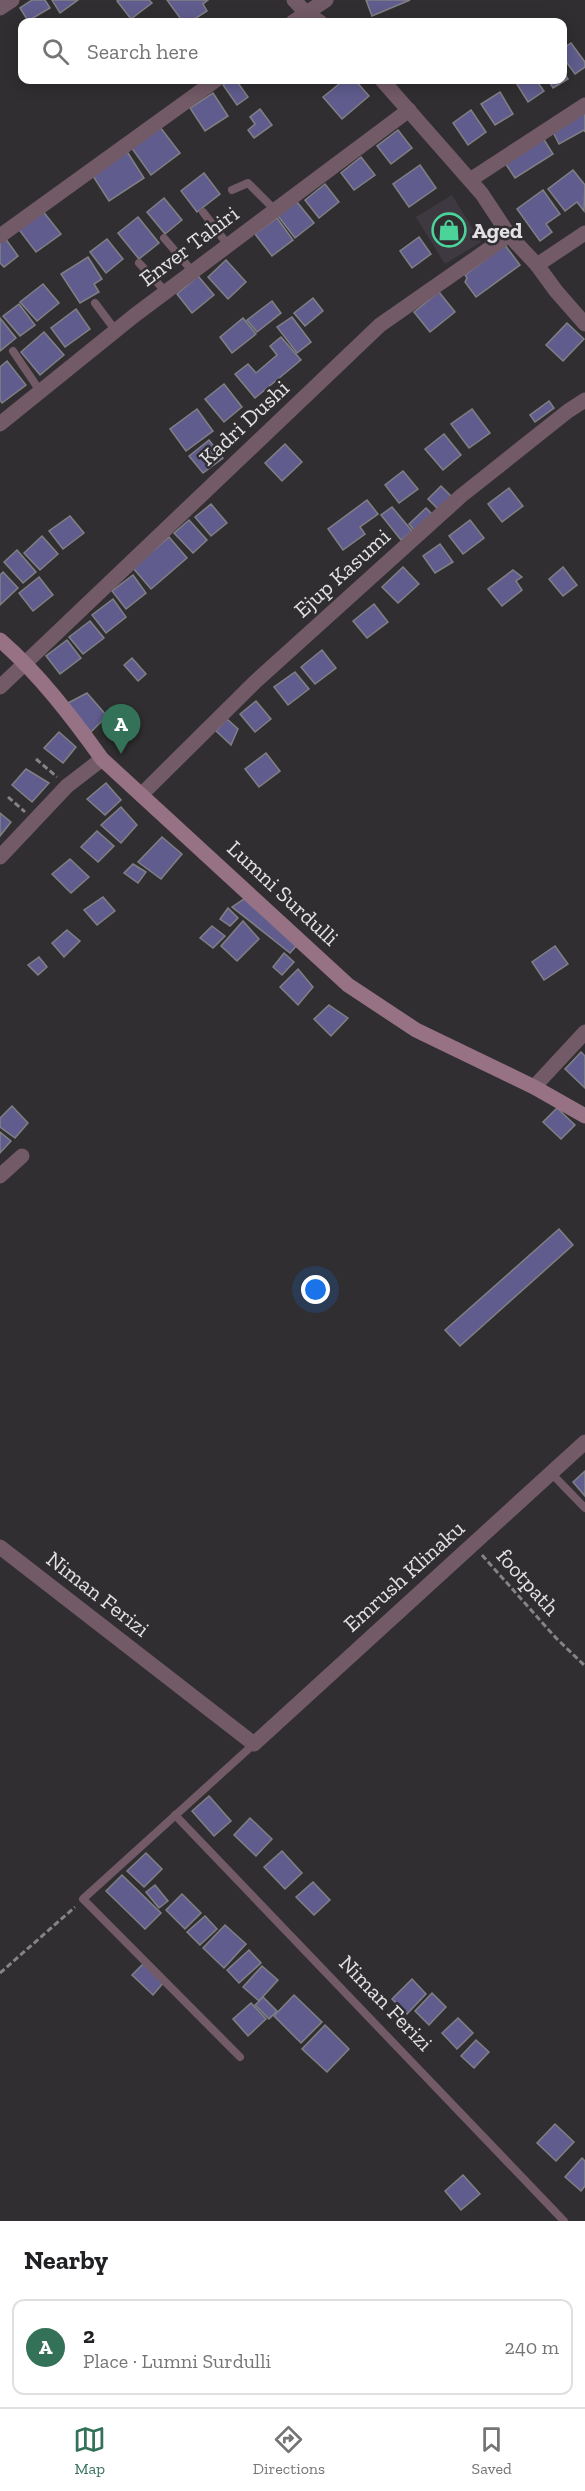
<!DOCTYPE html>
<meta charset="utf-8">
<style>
:root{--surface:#fff;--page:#f2f2f2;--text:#202124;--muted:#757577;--line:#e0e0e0;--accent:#347159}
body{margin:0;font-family:"Zilla Slab",serif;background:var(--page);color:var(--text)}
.you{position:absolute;left:316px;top:1290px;width:21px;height:21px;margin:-15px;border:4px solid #fff;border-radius:50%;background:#1a73e8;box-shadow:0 0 0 9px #1a73e833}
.badge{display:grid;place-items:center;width:39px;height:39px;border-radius:50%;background:var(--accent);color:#fff;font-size:20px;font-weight:700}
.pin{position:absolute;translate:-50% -50px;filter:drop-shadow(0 2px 3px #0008)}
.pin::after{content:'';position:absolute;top:32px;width:21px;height:18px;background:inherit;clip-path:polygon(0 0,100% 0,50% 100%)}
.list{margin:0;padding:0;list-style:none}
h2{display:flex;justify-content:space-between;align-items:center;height:78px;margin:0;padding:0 24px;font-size:26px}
h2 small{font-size:20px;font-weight:400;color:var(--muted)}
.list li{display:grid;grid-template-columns:39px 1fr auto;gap:18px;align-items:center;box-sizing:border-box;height:96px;margin:0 12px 12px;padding:0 12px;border:2px solid var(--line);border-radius:12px}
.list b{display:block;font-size:22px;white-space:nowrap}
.list p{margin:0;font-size:20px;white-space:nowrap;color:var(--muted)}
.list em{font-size:20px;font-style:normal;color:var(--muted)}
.icon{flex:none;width:33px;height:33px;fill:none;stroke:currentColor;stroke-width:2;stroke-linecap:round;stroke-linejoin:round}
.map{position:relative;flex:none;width:585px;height:2221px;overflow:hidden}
.search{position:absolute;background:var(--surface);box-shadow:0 3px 15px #0003;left:18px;right:18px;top:18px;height:66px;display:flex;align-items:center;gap:15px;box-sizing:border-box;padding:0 21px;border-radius:12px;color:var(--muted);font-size:22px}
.sheet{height:186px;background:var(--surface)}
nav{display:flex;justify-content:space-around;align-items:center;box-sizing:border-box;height:84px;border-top:2px solid var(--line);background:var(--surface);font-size:16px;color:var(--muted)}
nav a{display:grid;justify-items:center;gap:3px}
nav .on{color:var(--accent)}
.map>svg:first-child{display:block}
.built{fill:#3e3940}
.building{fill:#605d8e;stroke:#808084;stroke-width:1.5}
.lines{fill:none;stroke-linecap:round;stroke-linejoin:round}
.path{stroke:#858385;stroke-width:3;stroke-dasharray:6 3;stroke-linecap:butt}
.lane{stroke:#725a66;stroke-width:8}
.street{stroke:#725a66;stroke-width:15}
.secondary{stroke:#977284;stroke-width:15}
.labels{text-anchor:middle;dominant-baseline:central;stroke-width:5;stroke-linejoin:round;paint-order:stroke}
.poi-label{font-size:22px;font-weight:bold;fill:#e3e1e3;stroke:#302e30;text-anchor:start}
.street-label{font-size:22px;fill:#e3e1e3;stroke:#302e30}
</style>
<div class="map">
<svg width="585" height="2221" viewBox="0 0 585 2221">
<rect width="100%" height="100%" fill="#302e30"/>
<polygon class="built" points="452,195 481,242 445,264 416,217"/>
<g class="building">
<polygon points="32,0 45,0 50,8 28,21 20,8"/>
<polygon points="52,0 78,0 60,13"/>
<polygon points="119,0 149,0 152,3 131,19 117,1"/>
<polygon points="167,0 208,0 203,4 207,11 190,22 183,22"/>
<polygon points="366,0 410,0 372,16"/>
<polygon points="571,43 585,62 585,67 575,74 562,56 562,49"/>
<polygon points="562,70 568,79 553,88 548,80 562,80"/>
<polygon points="231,80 236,80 248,97 237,105 223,85"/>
<polygon points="344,80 355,80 369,96 342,119 323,97"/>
<polygon points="516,80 536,80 544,91 528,102 515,81"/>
<polygon points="500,92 513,114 495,125 481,104"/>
<polygon points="213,93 228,116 205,131 190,108"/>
<polygon points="260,109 272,125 254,138 248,130 255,124 250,117"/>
<polygon points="471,110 486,132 468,145 453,123"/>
<polygon points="585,111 585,132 584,130 559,144 552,130"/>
<polygon points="160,127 180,153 151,175 131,147"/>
<polygon points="398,130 412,148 391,164 377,146"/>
<polygon points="543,138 553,154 515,178 505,163"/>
<polygon points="126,150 144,178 109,201 91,173"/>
<polygon points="361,157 375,175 354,190 341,173"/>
<polygon points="420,165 436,188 409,207 393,184"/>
<polygon points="573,170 585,185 584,211 577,202 565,211 548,189"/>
<polygon points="204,173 220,194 197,212 181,191"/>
<polygon points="325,184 339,202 319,218 305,200"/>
<polygon points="543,190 560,214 546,224 552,232 540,241 517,209"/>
<polygon points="164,198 182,220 165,234 147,212"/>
<polygon points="297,202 314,223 295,238 278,216"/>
<polygon points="42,210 61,234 36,252 17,227"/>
<polygon points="138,217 159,243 139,259 118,233"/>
<polygon points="277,218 293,240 272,256 255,234"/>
<polygon points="419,237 431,254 412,268 400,251"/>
<polygon points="5,238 18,256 4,267 0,263 0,242"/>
<polygon points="107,239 123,259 106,273 90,252"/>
<polygon points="505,245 520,265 476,297 465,282 467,278 465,275"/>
<polygon points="88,257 102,279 94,284 99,292 80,303 61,274"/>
<polygon points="226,260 246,282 228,299 208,277"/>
<polygon points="198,276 214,295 192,313 177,294"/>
<polygon points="43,284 59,303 37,321 20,302"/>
<polygon points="439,292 455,312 430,332 414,312"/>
<polygon points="313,298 323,311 305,326 294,313"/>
<polygon points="272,301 281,313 257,332 247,320"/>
<polygon points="19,304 35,325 20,336 3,316"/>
<polygon points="76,309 90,329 65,347 51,328"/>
<polygon points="292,317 311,342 297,353 277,327"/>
<polygon points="0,318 16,338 0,351"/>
<polygon points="243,318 256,334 232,353 220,337"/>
<polygon points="567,323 584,339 563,361 546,345"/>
<polygon points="44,332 64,355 40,375 21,352"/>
<polygon points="281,337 301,360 255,398 235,374 248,364 256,373 277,355 270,346"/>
<polygon points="7,361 26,385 2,403 0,400 0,367"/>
<polygon points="224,384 242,407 224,422 205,399"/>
<polygon points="549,401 554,408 535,422 530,415"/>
<polygon points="197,409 213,431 186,451 170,429"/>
<polygon points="472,409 490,433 469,448 451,424"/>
<polygon points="444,434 461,455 443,470 425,449"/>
<polygon points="209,440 223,458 203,473 189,456"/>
<polygon points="285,444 302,462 282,481 265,463"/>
<polygon points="403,471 418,489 399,503 385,485"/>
<polygon points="441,486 453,498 440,511 428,499"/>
<polygon points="509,488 523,506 502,522 488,504"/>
<polygon points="367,500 378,514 360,527 365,534 343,550 328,529"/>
<polygon points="211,504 227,523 211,536 195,517"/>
<polygon points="392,507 412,531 401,540 381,515"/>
<polygon points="426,508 432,514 414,530 409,524"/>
<polygon points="70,516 84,533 63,549 49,531"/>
<polygon points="189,520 207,540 193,553 174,533"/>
<polygon points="470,520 484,538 463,554 449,536"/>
<polygon points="42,536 58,554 40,570 24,553"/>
<polygon points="169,537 187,558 151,589 133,568"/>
<polygon points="440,544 453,562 435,573 423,556"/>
<polygon points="17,550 36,572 23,583 4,562"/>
<polygon points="403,567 419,584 398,603 382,587"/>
<polygon points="563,567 577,585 563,596 549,579"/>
<polygon points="513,570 522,577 516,581 522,590 502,606 488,589"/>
<polygon points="3,572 18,588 0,605 0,575"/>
<polygon points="133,575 146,593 126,609 112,591"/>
<polygon points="39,577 53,595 33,611 19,593"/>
<polygon points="113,599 126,617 106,633 92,615"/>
<polygon points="374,604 388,622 367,638 353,621"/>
<polygon points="90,621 104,638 83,654 69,637"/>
<polygon points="67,640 81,658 60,674 46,656"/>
<polygon points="322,650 336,668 315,684 301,667"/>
<polygon points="132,658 146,674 138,681 124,665"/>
<polygon points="295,672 309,689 288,705 274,687"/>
<polygon points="87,693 107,716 91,732 66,704"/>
<polygon points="256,701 271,719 255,732 240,714"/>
<polygon points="227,719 238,729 231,745 216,731"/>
<polygon points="59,732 76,747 63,763 44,748"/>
<polygon points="266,753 280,771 259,787 245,769"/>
<polygon points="26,769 49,783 32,802 12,785"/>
<polygon points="106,783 121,800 105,815 87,799"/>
<polygon points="121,807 137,825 121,843 101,825"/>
<polygon points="0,813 11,822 0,836"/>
<polygon points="97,831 114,846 98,862 81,847"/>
<polygon points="162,837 182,854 161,879 138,862"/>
<polygon points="70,859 89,877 71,893 52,874"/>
<polygon points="133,864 146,872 138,883 124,873"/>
<polygon points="103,897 115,911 97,925 84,910"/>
<polygon points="244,899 297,945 290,953 232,907"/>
<polygon points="228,908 238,918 230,926 220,919"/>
<polygon points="243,921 259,939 237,961 221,946"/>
<polygon points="212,926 225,936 213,948 200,938"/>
<polygon points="67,930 80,941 64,957 52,943"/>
<polygon points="555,946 568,964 544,980 532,962"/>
<polygon points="284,953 294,962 282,975 273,967"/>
<polygon points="39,957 47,967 38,975 28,965"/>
<polygon points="298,969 313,987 298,1005 280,987"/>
<polygon points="329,1005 348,1018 331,1036 314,1019"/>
<polygon points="581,1052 585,1056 585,1088 565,1069"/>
<polygon points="12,1106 28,1123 15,1138 0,1127 0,1118"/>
<polygon points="557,1108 575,1125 561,1139 543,1122"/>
<polygon points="0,1132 11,1141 0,1153"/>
<polygon points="559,1229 573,1245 460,1346 445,1330"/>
<polygon points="585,1471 585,1496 573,1482"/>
<polygon points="209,1796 231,1821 214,1836 192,1811"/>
<polygon points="250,1818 272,1839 256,1856 234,1835"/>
<polygon points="282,1851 302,1873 285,1889 264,1867"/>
<polygon points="146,1853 162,1869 144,1887 127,1871"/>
<polygon points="122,1875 161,1913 145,1929 106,1891"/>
<polygon points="313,1882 330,1900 314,1915 296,1897"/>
<polygon points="155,1885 168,1901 159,1908 146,1892"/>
<polygon points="182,1894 201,1913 185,1929 166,1910"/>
<polygon points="205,1916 217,1929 200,1945 187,1932"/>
<polygon points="225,1925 246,1944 224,1968 203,1948"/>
<polygon points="249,1950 261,1963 239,1983 227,1970"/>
<polygon points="144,1963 164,1982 153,1995 132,1975"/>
<polygon points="262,1966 278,1980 259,2001 243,1987"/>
<polygon points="412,1979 426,1994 407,2014 392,1999"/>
<polygon points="432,1993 446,2007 429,2025 415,2011"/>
<polygon points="294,1995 322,2022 301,2043 274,2016"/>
<polygon points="263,1997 277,2011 269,2019 255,2005"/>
<polygon points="251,2003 266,2019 248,2036 233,2019"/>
<polygon points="458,2018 473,2033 457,2049 442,2033"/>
<polygon points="325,2025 349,2049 327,2072 302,2049"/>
<polygon points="476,2040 489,2052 474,2068 461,2056"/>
<polygon points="555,2124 574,2142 556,2161 537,2143"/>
<polygon points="582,2158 585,2161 585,2186 581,2191 565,2177"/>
<polygon points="463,2175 480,2194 461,2210 445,2191"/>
</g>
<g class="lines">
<g class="path">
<polyline points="36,759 57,777"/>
<polyline points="8,797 25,812"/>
<polyline points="482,1555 556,1638 585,1666"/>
<polyline points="0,1973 75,1907"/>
</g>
<g class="lane">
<polyline points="232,190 248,183 275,210"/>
<polyline points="203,212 228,245"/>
<polyline points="164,238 193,272"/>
<polyline points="139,263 166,292"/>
<polyline points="95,303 116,331"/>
<polyline points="13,351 40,391"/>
<polyline points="550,1472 585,1508"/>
<polyline points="175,1815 564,2221"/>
<polyline points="240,2057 83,1899 254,1744"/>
</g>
<g class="street">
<polyline points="294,0 306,13 320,22"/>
<polyline points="0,8 12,0"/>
<polyline points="293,22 326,0"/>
<polyline points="382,80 482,194 509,235 537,265 556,291 585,324"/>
<polyline points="470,180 585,105"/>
<polyline points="0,236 216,80"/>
<polyline points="537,265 585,233"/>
<polyline points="0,424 135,315 409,110"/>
<polyline points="0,687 380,325 509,235"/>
<polyline points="142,794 255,682 461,496 568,411 585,400"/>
<polyline points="0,857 67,786 102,759"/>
<polyline points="534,1087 585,1032"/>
<polyline points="0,1176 22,1156"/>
<polyline points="0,1547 254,1744 585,1442"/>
</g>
<path class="secondary" d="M0,640c39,34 72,77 102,119l246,226 68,45 118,57 51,29"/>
</g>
<defs>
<symbol id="shop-ring" viewBox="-11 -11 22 22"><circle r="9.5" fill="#302e30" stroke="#4cd39a" stroke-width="1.5"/><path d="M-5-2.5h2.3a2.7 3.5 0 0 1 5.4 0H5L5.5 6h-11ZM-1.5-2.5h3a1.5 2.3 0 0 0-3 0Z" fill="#4cd39a"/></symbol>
</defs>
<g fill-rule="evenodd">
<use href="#shop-ring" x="430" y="211" width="38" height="38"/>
</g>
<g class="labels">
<g class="poi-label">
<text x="472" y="230">Aged</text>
</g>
<g class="street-label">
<text transform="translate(189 246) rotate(-37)">Enver Tahiri</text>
<text transform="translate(244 423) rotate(-43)">Kadri Dushi</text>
<text transform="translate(342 573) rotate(-42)">Ejup Kasumi</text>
<text transform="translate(283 893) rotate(43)">Lumni Surdulli</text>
<text transform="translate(404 1576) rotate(-42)">Emrush Klinaku</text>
<text transform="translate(528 1582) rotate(48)">footpath</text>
<text transform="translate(98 1594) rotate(38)">Niman Ferizi</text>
<text transform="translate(386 2003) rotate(46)">Niman Ferizi</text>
</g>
</g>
</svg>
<div class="you"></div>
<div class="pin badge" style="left:121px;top:754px">A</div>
<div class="search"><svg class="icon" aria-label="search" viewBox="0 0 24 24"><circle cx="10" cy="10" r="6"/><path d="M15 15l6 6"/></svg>Search here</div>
</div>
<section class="sheet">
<h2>Nearby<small></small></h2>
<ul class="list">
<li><span class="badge">A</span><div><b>2</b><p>Place · Lumni Surdulli</p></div><em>240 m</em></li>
</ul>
</section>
<nav>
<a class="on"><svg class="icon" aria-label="map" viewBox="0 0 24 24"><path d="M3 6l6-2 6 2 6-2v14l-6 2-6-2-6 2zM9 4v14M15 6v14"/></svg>Map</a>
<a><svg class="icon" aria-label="directions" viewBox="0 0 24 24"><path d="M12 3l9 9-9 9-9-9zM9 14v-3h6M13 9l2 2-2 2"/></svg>Directions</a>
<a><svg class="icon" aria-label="saved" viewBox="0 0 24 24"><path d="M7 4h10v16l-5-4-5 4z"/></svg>Saved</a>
</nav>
